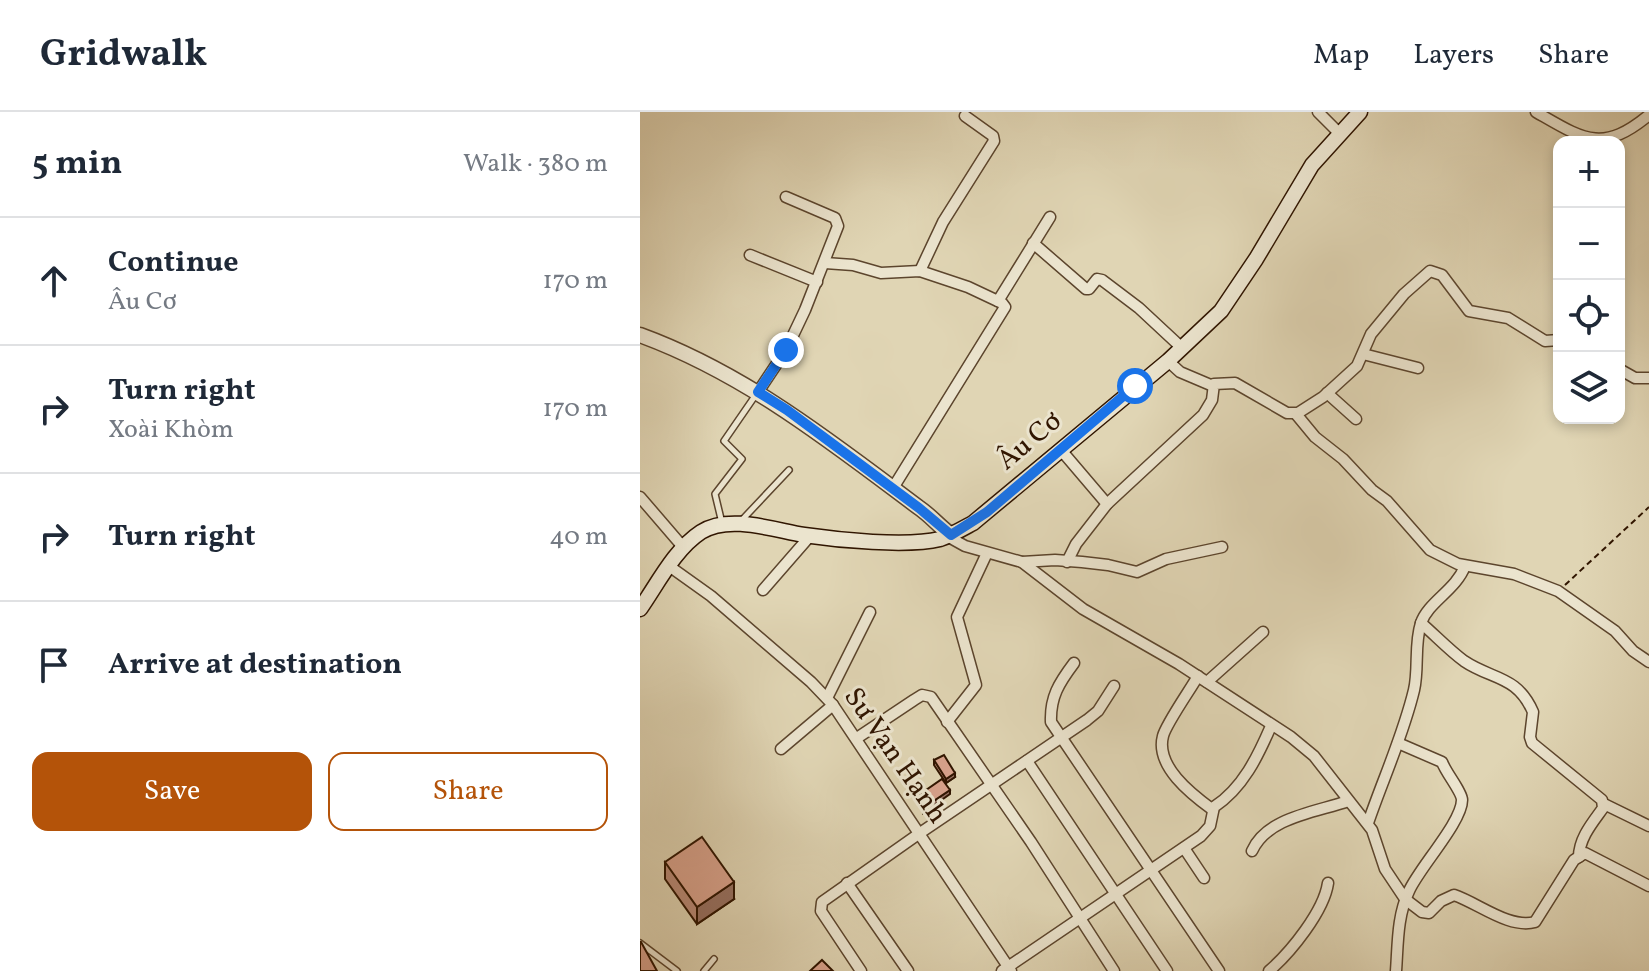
<!DOCTYPE html>
<meta charset="utf-8">
<style>
:root{--surface:#fff;--page:#f6f6f7;--text:#1f2937;--muted:#747a83;--line:#e0e1e3;--accent:#b45309}
body{margin:0;font-family:Vollkorn,serif;background:var(--page);color:var(--text)}
.controls{position:absolute;right:24px;top:24px;display:grid;overflow:hidden;border-radius:16px;box-shadow:0 4px 12px #0003}
.controls button{width:72px;height:72px;display:grid;place-items:center;padding:0;border:0;border-bottom:2px solid var(--line);background:var(--surface);color:var(--text);font:40px sans-serif}
.stop{position:absolute;width:24px;height:24px;margin:-18px;border:6px solid #1a73e8;border-radius:50%;background:#fff}
.stop.end{background:#1a73e8;border-color:#fff;box-shadow:0 2px 8px #0008}
.list{margin:0;padding:0;list-style:none}
h2{display:flex;justify-content:space-between;align-items:center;height:104px;margin:0;padding:0 32px;font-size:34px}
h2 small{font-size:26px;font-weight:400;color:var(--muted)}
.list li{display:grid;grid-template-columns:52px 1fr auto;gap:24px;align-items:center;box-sizing:border-box;height:128px;padding:0 32px;border-top:2px solid var(--line)}
.list b{display:block;font-size:30px;white-space:nowrap}
.list p{margin:0;font-size:26px;white-space:nowrap;color:var(--muted)}
.list em{font-size:26px;font-style:normal;color:var(--muted)}
.actions{display:flex;gap:16px;padding:24px 32px}
.actions a{flex:1;padding:18px 0;border:2px solid var(--accent);border-radius:16px;text-align:center;font-size:28px;color:var(--accent)}
.actions .main{background:var(--accent);color:#fff}
.icon{flex:none;width:44px;height:44px;fill:none;stroke:currentColor;stroke-width:2;stroke-linecap:round;stroke-linejoin:round}
.map{position:relative;flex:none;width:1009px;height:859px;overflow:hidden}
header{display:flex;align-items:center;gap:48px;box-sizing:border-box;height:112px;padding:0 40px;background:var(--surface);border-bottom:2px solid var(--line)}
header strong{font-size:38px}
nav{display:flex;gap:44px;margin-inline-start:auto;font-size:28px}
main{display:flex}
aside{flex:1;background:var(--surface)}
.map>svg:first-child{display:block}
.lines{fill:none;stroke-linecap:round;stroke-linejoin:round}
.service-casing{stroke:#5c452d;stroke-width:8}
.minor-casing{stroke:#5c452d;stroke-width:13}
.tertiary-casing{stroke:#5c452d;stroke-width:17}
.secondary-casing{stroke:#301500;stroke-width:17}
.path{stroke:#301500;stroke-width:2;stroke-dasharray:6 4;stroke-linecap:butt}
.service{stroke:#ebe4ce;stroke-width:5}
.minor{stroke:#ebe4ce;stroke-width:10}
.tertiary{stroke:#ebe4ce;stroke-width:14}
.secondary{stroke:#ebe4ce;stroke-width:14}
.wall{fill:#ba8b78;stroke:#301500;stroke-width:2}
.shaded-wall{fill:#977162;stroke:#301500;stroke-width:2}
.building{fill:#d8a28c;stroke:#301500;stroke-width:2}
.route{stroke:#1a73e8;stroke-width:10}
.labels{text-anchor:middle;dominant-baseline:central;stroke-width:6;stroke-linejoin:round;paint-order:stroke}
.street-label{font-size:28px;fill:#301500;stroke:#ebe4ce}
</style>
<header>
<strong>Gridwalk</strong>
<nav><a>Map</a><a>Layers</a><a>Share</a></nav>
</header>
<main>
<aside>
<h2>5 min<small>Walk · 380 m</small></h2>
<ul class="list">
<li><svg class="icon" aria-label="ahead" viewBox="0 0 24 24"><path d="M12 20V5M6 11l6-6 6 6"/></svg><div><b>Continue</b><p>Âu Cơ</p></div><em>170 m</em></li>
<li><svg class="icon" aria-label="right" viewBox="0 0 24 24"><path d="M7 20v-9h11M14 6l5 5-5 5"/></svg><div><b>Turn right</b><p>Xoài Khòm</p></div><em>170 m</em></li>
<li><svg class="icon" aria-label="right" viewBox="0 0 24 24"><path d="M7 20v-9h11M14 6l5 5-5 5"/></svg><div><b>Turn right</b></div><em>40 m</em></li>
<li><svg class="icon" aria-label="arrive" viewBox="0 0 24 24"><path d="M6 21V4h12l-3 4 3 4H6"/></svg><div><b>Arrive at destination</b></div></li>
</ul>
<div class="actions"><a class="main">Save</a><a>Share</a></div>
</aside>
<div class="map">
<svg width="1009" height="859" viewBox="0 0 1009 859">
<rect width="100%" height="100%" fill="#e0d5b4"/>
<filter id="stains"><feTurbulence type="fractalNoise" baseFrequency=".0025" numOctaves="4"/><feColorMatrix values="0 0 0 0 .2 0 0 0 0 .09 0 0 0 0 .02 0 0 0 .5 -.17"/></filter>
<radialGradient id="worn" r=".72"><stop offset=".6" stop-color="#630" stop-opacity="0"/><stop offset="1" stop-color="#630" stop-opacity=".3"/></radialGradient>
<g class="lines">
<defs>
<g id="service">
<polyline points="101,409 149,358"/>
<polyline points="82,411 75,382 102,347 84,329 115,284"/>
<polyline points="0,831 37,859"/>
<polyline points="64,859 74,847"/>
</g>
<g id="minor">
<polyline points="678,0 699,21"/>
<path d="M896,0c47,27 66,42 113,3"/>
<polyline points="393,131 446,177 449,177 457,167 462,168 499,196 542,236"/>
<polyline points="110,143 177,170"/>
<polyline points="185,151 213,153 241,161 280,159 328,175 362,191 365,195 253,376"/>
<polyline points="280,159 303,110 354,29 353,24 325,4"/>
<polyline points="358,189 410,105"/>
<polyline points="723,242 778,256"/>
<polyline points="528,249 540,260 573,274"/>
<polyline points="979,257 995,266 1009,266"/>
<polyline points="118,280 146,238 165,198 198,114 195,106 146,85"/>
<polyline points="687,281 716,307"/>
<polyline points="656,302 675,325 703,347 732,378 747,389 790,438 818,452 874,462 918,479 975,519 993,539 1009,550"/>
<polyline points="421,338 467,392"/>
<polyline points="0,385 43,435"/>
<polyline points="307,424 325,434 382,450 415,448 442,450 468,453 497,460 526,447 582,435"/>
<path d="M382,450l61,47 96,55 112,73 23,19 58,74 13,39 20,30 17,13 7,1 12,-12 13,-6c24,8 55,34 81,27l39,-62 11,-7 64,33"/>
<polyline points="427,450 436,432 467,392 563,303 572,288 574,272 595,271 647,301 658,301 683,285 717,254 731,222 764,182 790,159 802,163 829,199 868,206 905,229 919,228"/>
<polyline points="29,454 71,484 171,570 193,593 371,859"/>
<polyline points="123,478 170,424"/>
<path d="M781,511c14,12 28,27 43,38 28,19 53,14 69,51l-3,25 2,6 70,57 1,8c-10,14 -24,30 -24,49"/>
<path d="M434,551c-15,20 -24,34 -23,59l168,249"/>
<path d="M558,564c-8,14 -32,48 -35,60 -8,30 28,58 50,74"/>
<polyline points="567,570 623,520"/>
<polyline points="187,586 230,500"/>
<polyline points="307,610 336,573 317,505 347,441"/>
<polyline points="217,626 274,588 282,583 291,585 391,730 474,859"/>
<polyline points="141,637 193,593"/>
<polyline points="387,649 527,859"/>
<polyline points="964,692 1009,714"/>
<path d="M728,711c15,-44 35,-87 46,-133 5,-21 0,-46 7,-67 7,-21 35,-33 44,-57"/>
<polyline points="544,736 564,766"/>
<path d="M612,739c15,-34 65,-39 96,-50"/>
<polyline points="207,771 268,859"/>
<polyline points="221,859 181,799 182,790 280,721 447,608 458,599 474,574"/>
<path d="M362,859l199,-135 9,-10 4,-19c29,-19 44,-51 57,-81"/>
<path d="M629,859c22,-19 55,-60 59,-88"/>
<path d="M756,859c2,-27 1,-55 13,-80 10,-23 53,-69 53,-91 0,-8 -16,-27 -20,-38l-44,-19"/>
</g>
<path id="tertiary" d="M0,223c104,38 190,106 278,172 12,8 21,19 33,28"/>
<path id="secondary" d="M0,497c18,-26 35,-60 61,-77 28,-18 73,-2 103,3 34,5 103,12 136,4 12,-4 22,-10 33,-16l195,-162 53,-50 35,-52 56,-94 48,-53"/>
</defs>
<use href="#service" class="service-casing"/>
<use href="#minor" class="minor-casing"/>
<use href="#tertiary" class="tertiary-casing"/>
<use href="#secondary" class="secondary-casing"/>
<polyline class="path" points="925,473 1009,395"/>
<use href="#service" class="service"/>
<use href="#minor" class="minor"/>
<use href="#tertiary" class="tertiary"/>
<use href="#secondary" class="secondary"/>
</g>
<g class="wall">
<polygon points="294,648 315,665 306,671 294,653"/>
<polygon points="25,750 94,787 57,812 25,767"/>
</g>
<g class="shaded-wall">
<polygon points="315,661 315,665 306,671 306,667"/>
<polygon points="310,678 310,682 283,701 283,696"/>
<polygon points="94,770 94,787 57,812 57,795"/>
</g>
<g class="building">
<polygon points="304,643 315,661 306,667 294,648"/>
<polygon points="302,667 310,678 283,696 276,685"/>
<polygon points="62,725 94,770 57,795 25,750"/>
<polygon points="0,830 1,830 17,859 0,859"/>
<polygon points="182,848 193,859 170,859"/>
</g>
<g class="lines">
<polyline class="route" points="146,238 118,280 147,298 279,396 311,423 347,400 495,274"/>
</g>
<g class="labels">
<g class="street-label">
<text transform="translate(390 329) rotate(-40)">Âu Cơ</text>
<text transform="translate(255 644) rotate(55)">Sư Vạn Hạnh</text>
</g>
</g>
<rect width="100%" height="100%" filter="url(#stains)"/>
<rect width="100%" height="100%" fill="url(#worn)"/>
</svg>
<div class="controls">
<button>+</button>
<button>−</button>
<button><svg class="icon" aria-label="locate" viewBox="0 0 24 24"><circle cx="12" cy="12" r="6"/><path d="M12 2v4M12 18v4M2 12h4M18 12h4"/></svg></button>
<button><svg class="icon" aria-label="layers" viewBox="0 0 24 24"><path d="M12 4l9 5-9 5-9-5zM3 14l9 5 9-5"/></svg></button>
</div>
<div class="stop" style="left:495px;top:274px"></div>
<div class="stop end" style="left:146px;top:238px"></div>
</div>
</main>
